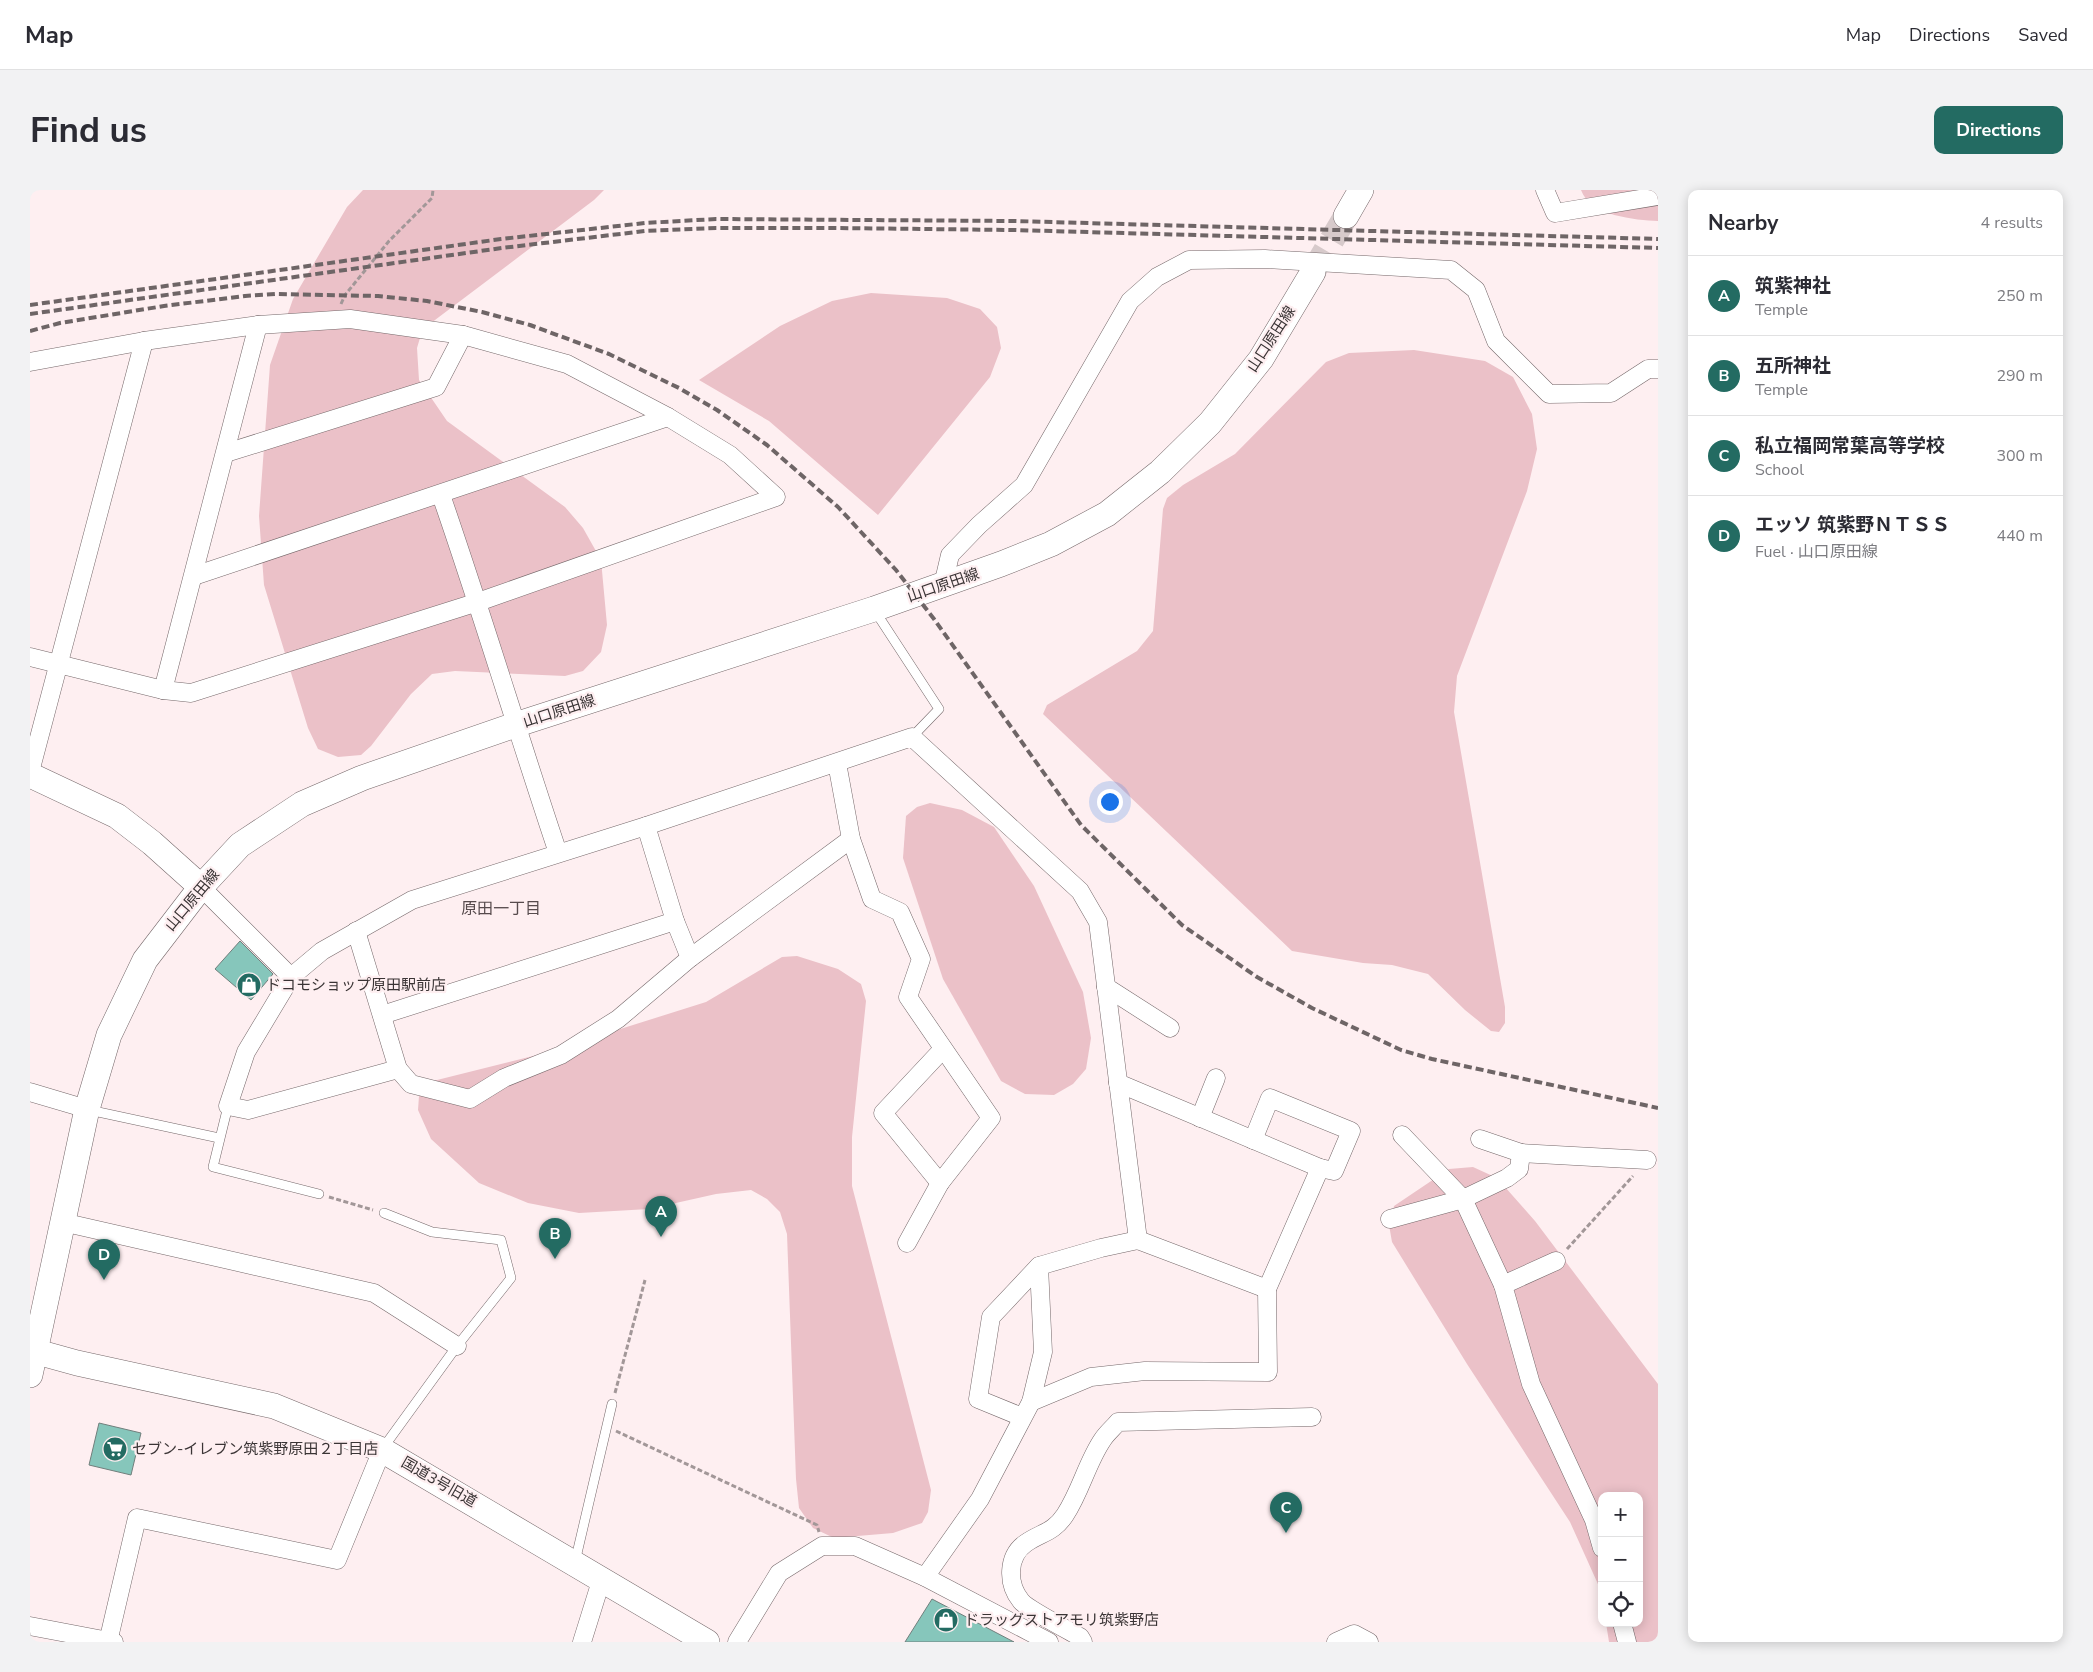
<!DOCTYPE html>
<meta charset="utf-8">
<style>
:root{--surface:#fff;--page:#f2f2f3;--text:#2b2b33;--muted:#7c7c81;--line:#e1e1e2;--accent:#236b62}
body{margin:0;font-family:"Nunito Sans","Noto Sans JP",sans-serif;background:var(--page);color:var(--text)}
.controls{position:absolute;right:15px;bottom:15px;display:grid;overflow:hidden;border-radius:10px;box-shadow:0 2px 12px #0003}
.controls button{width:45px;height:45px;display:grid;place-items:center;padding:0;border:0;border-bottom:1px solid var(--line);background:var(--surface);color:var(--text);font:25px sans-serif}
.you{position:absolute;left:1079px;top:611px;width:18px;height:18px;margin:-12px;border:4px solid #fff;border-radius:50%;background:#1a73e8;box-shadow:0 0 0 8px #1a73e833}
.badge{display:grid;place-items:center;width:32px;height:32px;border-radius:50%;background:var(--accent);color:#fff;font-size:16px;font-weight:700}
.pin{position:absolute;translate:-50% -41px;filter:drop-shadow(0 1px 2px #0008)}
.pin::after{content:'';position:absolute;top:26px;width:18px;height:15px;background:inherit;clip-path:polygon(0 0,100% 0,50% 100%)}
.list{margin:0;padding:0;list-style:none}
h2{display:flex;justify-content:space-between;align-items:center;height:65px;margin:0;padding:0 20px;font-size:21px}
h2 small{font-size:16px;font-weight:400;color:var(--muted)}
.list li{display:grid;grid-template-columns:32px 1fr auto;gap:15px;align-items:center;box-sizing:border-box;height:80px;padding:0 20px;border-top:1px solid var(--line)}
.list b{display:block;font-size:19px;white-space:nowrap}
.list p{margin:0;font-size:16px;white-space:nowrap;color:var(--muted)}
.list em{font-size:16px;font-style:normal;color:var(--muted)}
.icon{flex:none;width:28px;height:28px;fill:none;stroke:currentColor;stroke-width:2;stroke-linecap:round;stroke-linejoin:round}
.map{position:relative;flex:none;width:1628px;height:1452px;overflow:hidden;border-radius:10px}
header{display:flex;align-items:center;gap:30px;box-sizing:border-box;height:70px;padding:0 25px;background:var(--surface);border-bottom:1px solid var(--line)}
header strong{font-size:24px}
nav{display:flex;gap:28px;margin-inline-start:auto;font-size:18px}
.intro{display:flex;align-items:center;justify-content:space-between;box-sizing:border-box;height:120px;padding:0 30px}
h1{margin:0;font-size:35px}
.button{padding:12px 22px;border-radius:10px;background:var(--accent);color:#fff;font-size:18px;font-weight:700}
main{display:flex;gap:30px;padding:0 30px}
aside{flex:1;background:var(--surface);border-radius:10px;box-shadow:0 2px 12px #0003}
.map>svg:first-child{display:block}
.green{fill:#ebc1c8}
.building{fill:#86c6bb;stroke:#717f7c}
.lines{fill:none;stroke-linecap:round;stroke-linejoin:round}
.secondary-tunnel{stroke:#d7cacb;stroke-width:25;stroke-dasharray:25 12;stroke-linecap:butt}
.lane-casing{stroke:#75686a;stroke-width:10}
.street-casing{stroke:#75686a;stroke-width:19}
.secondary-casing{stroke:#75686a;stroke-width:26}
.path{stroke:#a29798;stroke-width:3;stroke-dasharray:5 2.5;stroke-linecap:butt}
.lane{stroke:#fff;stroke-width:9}
.street{stroke:#fff;stroke-width:18}
.secondary{stroke:#fff;stroke-width:25}
.rail{stroke:#6e6566;stroke-width:4;stroke-dasharray:8 4;stroke-linecap:butt}
.labels{text-anchor:middle;dominant-baseline:central;stroke-width:4.5;stroke-linejoin:round;paint-order:stroke}
.street-label{font-size:15px;fill:#3a3435;stroke:#feeff1}
.poi-label{font-size:15px;fill:#3a3435;stroke:#feeff1;text-anchor:start}
.neighbourhood-label{font-size:16px;fill:#574b4d;stroke:#feeff1}
</style>
<header>
<strong>Map</strong>
<nav><a>Map</a><a>Directions</a><a>Saved</a></nav>
</header>
<div class="intro"><h1>Find us</h1><a class="button">Directions</a></div>
<main>
<div class="map">
<svg width="1628" height="1452" viewBox="0 0 1628 1452">
<rect width="100%" height="100%" fill="#feeff1"/>
<g class="green">
<polygon points="333,0 574,0 564,10 405,130 392,141 387,158 389,190 417,231 535,317 553,338 571,370 577,435 571,462 553,481 535,486 425,481 402,484 381,504 341,556 331,565 308,567 288,559 278,538 234,395 229,326 240,175 263,109 317,17"/>
<path d="M1551,0h77v31c-23,-1 -68,-5 -77,-31z"/>
<polygon points="841,103 917,108 950,119 967,137 971,158 960,187 848,325 739,231 669,190 750,136 802,111"/>
<polygon points="1384,160 1455,171 1483,187 1502,224 1507,259 1497,301 1427,486 1424,522 1475,817 1475,833 1469,842 1461,841 1435,820 1398,784 1362,775 1333,773 1262,761 1013,524 1017,515 1107,461 1123,441 1133,319 1137,308 1153,295 1205,264 1296,172 1319,163"/>
<polygon points="900,613 932,620 964,637 1004,696 1053,802 1061,848 1056,879 1043,894 1024,905 995,904 971,891 913,789 873,668 876,626 887,617"/>
<polygon points="767,766 808,779 831,794 836,811 822,947 822,996 901,1300 898,1322 892,1333 863,1343 804,1348 783,1338 769,1318 766,1289 757,1044 750,1022 737,1009 721,1000 686,1004 619,1019 549,1023 498,1013 449,993 401,949 388,920 389,906 395,893 511,864 676,812 752,767"/>
<polygon points="1443,977 1467,988 1505,1031 1628,1194 1628,1452 1579,1452 1576,1433 1609,1433 1609,1306 1572,1306 1572,1403 1540,1332 1437,1174 1362,1052 1359,1035 1364,1016 1419,979"/>
</g>
<g class="building">
<polygon points="210,751 243,784 221,810 185,779"/>
<polygon points="69,1233 111,1243 101,1285 59,1275"/>
<polygon points="902,1409 984,1452 875,1452"/>
</g>
<g class="lines">
<polyline class="secondary-tunnel" points="1283,82 1316,26"/>
<defs>
<g id="lane">
<polyline points="845,421 909,519 882,547"/>
<polyline points="198,916 183,977 289,1004"/>
<polyline points="59,920 189,948"/>
<polyline points="353,1258 427,1156 481,1088 471,1050 402,1042 354,1023"/>
<polyline points="545,1372 582,1214"/>
</g>
<g id="street">
<polyline points="1515,0 1525,23 1628,6"/>
<polyline points="0,172 114,151 228,135 320,129 433,145 537,174 638,227 700,265 746,307 448,412 161,503 133,500 0,467"/>
<polyline points="196,263 406,197 433,145"/>
<path d="M411,305c41,118 77,239 117,358"/>
<polyline points="164,386 638,227"/>
<polyline points="913,395 920,365 949,335 994,295 1100,111 1127,87 1159,70 1235,69 1421,80 1446,100 1466,151 1519,204 1581,203 1618,179 1628,179"/>
<polyline points="133,500 228,135"/>
<polyline points="807,573 821,649 842,709 870,722 891,769 878,807 961,928 910,993 877,1053"/>
<polyline points="0,582 114,151"/>
<polyline points="616,636 645,731 660,768"/>
<polyline points="171,697 261,787"/>
<polyline points="326,741 368,879 381,894 440,909 474,888 531,865 588,829 660,768 821,649"/>
<polyline points="1076,797 1140,838"/>
<polyline points="352,825 645,731"/>
<polyline points="368,879 218,920 198,916 216,862 261,787 292,761 382,710 616,636 882,547 1050,701 1068,732 1108,1050 1071,1058 1009,1076 1013,1162 1001,1212 950,1309 895,1387"/>
<polyline points="0,902 57,919"/>
<polyline points="1170,928 1186,888"/>
<polyline points="1372,945 1433,1009 1477,988 1489,979 1491,963 1450,949"/>
<polyline points="1223,950 1240,908 1321,941 1304,981 1290,978"/>
<polyline points="1491,963 1617,970"/>
<polyline points="910,993 853,923 913,859"/>
<polyline points="1360,1029 1433,1009 1473,1095"/>
<polyline points="32,1032 344,1103 427,1156"/>
<polyline points="1108,1050 1237,1099"/>
<polyline points="1526,1071 1473,1095 1501,1194 1564,1330 1572,1358"/>
<polyline points="1001,1212 1061,1187 1115,1181 1238,1182 1237,1099 1290,978 1088,893"/>
<polyline points="992,1227 948,1209 961,1127 1009,1076"/>
<polyline points="1592,1433 1597,1452"/>
<polyline points="0,1436 84,1452"/>
<polyline points="78,1452 107,1328 307,1370 352,1260"/>
<polyline points="552,1452 571,1391"/>
<polyline points="707,1452 749,1383 792,1356 825,1356 895,1387 1019,1452"/>
<path d="M1053,1452l-3,-5c-12,-7 -53,-28 -59,-36 -14,-17 -14,-45 5,-58 16,-11 27,-10 39,-28 16,-24 22,-53 38,-76 4,-6 10,-11 15,-17l194,-5"/>
<polyline points="1306,1452 1324,1444 1339,1452"/>
</g>
<g id="secondary">
<polyline points="1316,26 1331,0"/>
<polyline points="0,585 87,626 122,653 171,697"/>
<polyline points="0,1160 47,1173 244,1216 352,1260 677,1452"/>
<polyline points="0,1185 57,919 79,845 115,770 171,697 210,655 272,614 332,588 485,535 844,419 971,374 1021,354 1077,324 1130,282 1180,233 1231,169 1283,82"/>
</g>
</defs>
<use href="#lane" class="lane-casing"/>
<use href="#street" class="street-casing"/>
<use href="#secondary" class="secondary-casing"/>
<g class="path">
<polyline points="311,114 315,105 359,51 402,8 403,0"/>
<polyline points="299,1007 343,1020"/>
<polyline points="1537,1059 1603,986"/>
<polyline points="585,1203 615,1090"/>
<polyline points="586,1241 787,1335 789,1342"/>
</g>
<use href="#lane" class="lane"/>
<use href="#street" class="street"/>
<use href="#secondary" class="secondary"/>
<g class="rail">
<polyline points="0,115 471,49 615,33 686,29 985,31 1628,49"/>
<polyline points="0,124 472,58 615,41 686,38 804,38 984,40 1628,58"/>
<polyline points="0,141 30,133 134,116 215,106 245,104 348,106 397,111 452,122 500,135 579,164 649,198 687,220 737,255 808,317 866,380 904,429 1051,635 1152,735 1227,787 1282,818 1371,860 1402,869 1628,918"/>
</g>
</g>
<defs>
<symbol id="shop-disc" viewBox="-11 -11 22 22"><circle r="9.5" fill="#236b62" stroke="#feeff1"/><path d="M-5-2.5h2.3a2.7 3.5 0 0 1 5.4 0H5L5.5 6h-11ZM-1.5-2.5h3a1.5 2.3 0 0 0-3 0Z" fill="#fff"/></symbol>
<symbol id="supermarket-disc" viewBox="-11 -11 22 22"><circle r="9.5" fill="#236b62" stroke="#feeff1"/><path d="M-6-5.5h2.5l.6 2H6L4.5 2H-2.5L-4.4-4H-6ZM-1.5 3.2a1.3 1.3 0 1 0 .1 0ZM3 3.2a1.3 1.3 0 1 0 .1 0Z" fill="#fff"/></symbol>
</defs>
<g fill-rule="evenodd">
<use href="#shop-disc" x="205" y="781" width="28" height="28"/>
<use href="#supermarket-disc" x="71" y="1245" width="28" height="28"/>
<use href="#shop-disc" x="902" y="1416" width="28" height="28"/>
</g>
<g class="labels">
<g class="street-label">
<text transform="translate(1241 149) rotate(-57)">山口原田線</text>
<text transform="translate(913 395) rotate(-19)">山口原田線</text>
<text transform="translate(529 521) rotate(-18)">山口原田線</text>
<text transform="translate(162 710) rotate(-50)">山口原田線</text>
<text transform="translate(409 1292) rotate(30)">国道3号旧道</text>
</g>
<g class="poi-label">
<text x="236" y="795">ドコモショップ原田駅前店</text>
<text x="102" y="1259">セブン-イレブン筑紫野原田２丁目店</text>
<text x="934" y="1430">ドラッグストアモリ筑紫野店</text>
</g>
<g class="neighbourhood-label">
<text x="471" y="719">原田一丁目</text>
</g>
</g>
</svg>
<div class="controls">
<button>+</button>
<button>−</button>
<button><svg class="icon" aria-label="locate" viewBox="0 0 24 24"><circle cx="12" cy="12" r="6"/><path d="M12 2v4M12 18v4M2 12h4M18 12h4"/></svg></button>
</div>
<div class="you"></div>
<div class="pin badge" style="left:631px;top:1047px">A</div>
<div class="pin badge" style="left:525px;top:1069px">B</div>
<div class="pin badge" style="left:1256px;top:1343px">C</div>
<div class="pin badge" style="left:74px;top:1090px">D</div>
</div>
<aside>
<h2>Nearby<small>4 results</small></h2>
<ul class="list">
<li><span class="badge">A</span><div><b>筑紫神社</b><p>Temple</p></div><em>250 m</em></li>
<li><span class="badge">B</span><div><b>五所神社</b><p>Temple</p></div><em>290 m</em></li>
<li><span class="badge">C</span><div><b>私立福岡常葉高等学校</b><p>School</p></div><em>300 m</em></li>
<li><span class="badge">D</span><div><b>エッソ 筑紫野ＮＴＳＳ</b><p>Fuel · 山口原田線</p></div><em>440 m</em></li>
</ul>
</aside>
</main>
